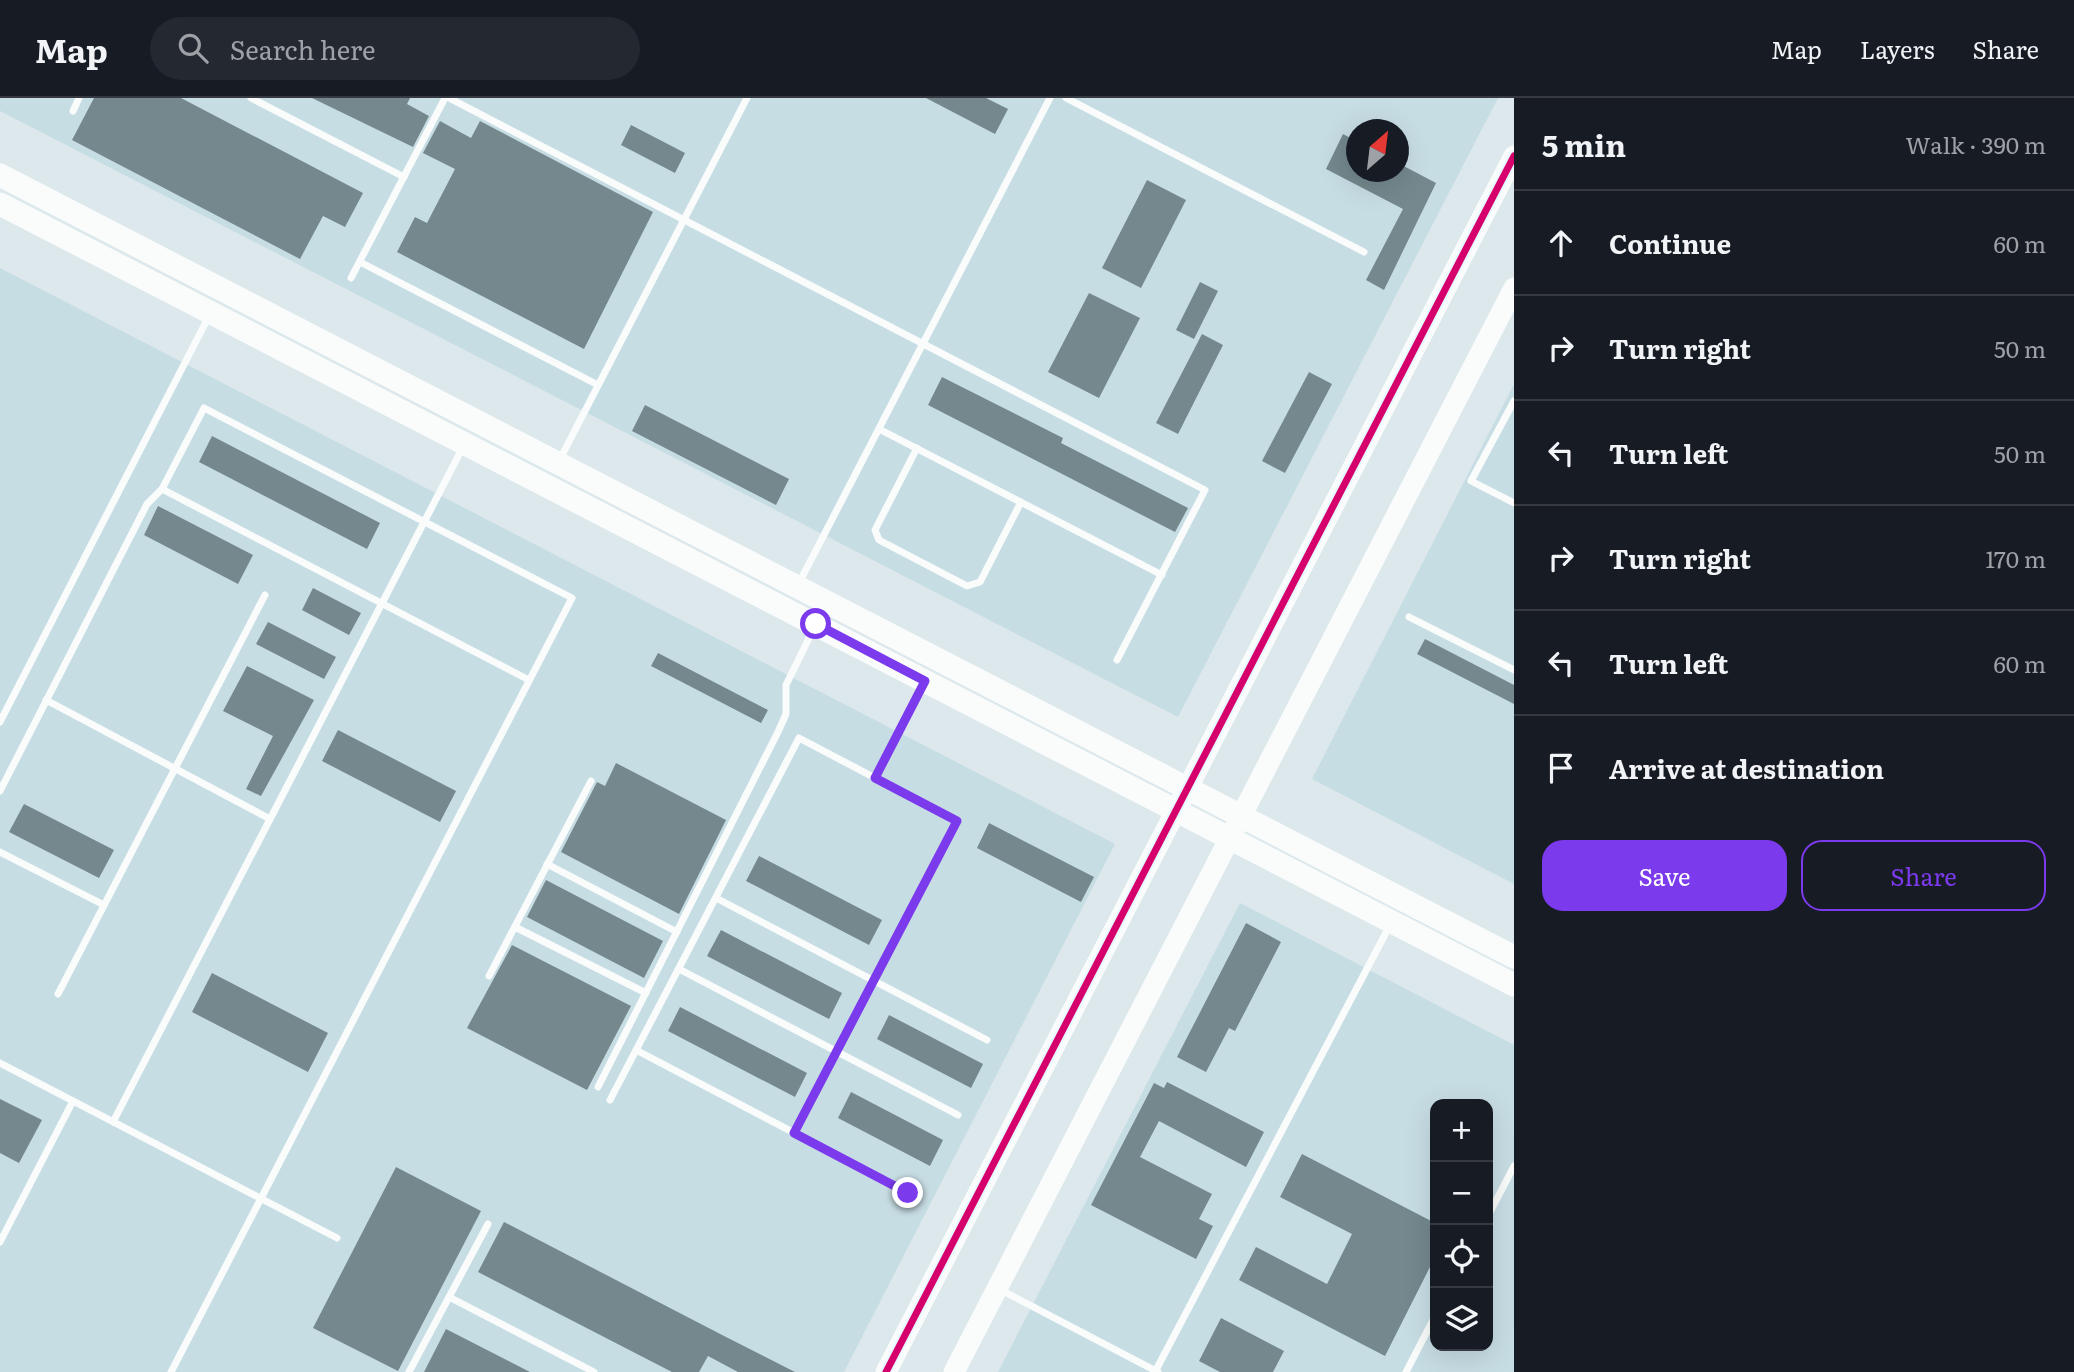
<!DOCTYPE html>
<meta charset="utf-8">
<style>
:root{--surface:#171b24;--page:#242831;--text:#f1f3f6;--muted:#9ea1a6;--line:#363941;--accent:#7c3aed}
body{margin:0;font-family:Literata,serif;background:var(--page);color:var(--text)}
.controls{position:absolute;right:21px;bottom:21px;display:grid;overflow:hidden;border-radius:14px;box-shadow:0 7px 28px #0002}
.controls button{width:63px;height:63px;display:grid;place-items:center;padding:0;border:0;border-bottom:2px solid var(--line);background:var(--surface);color:var(--text);font:35px sans-serif}
.compass{position:absolute;left:1346px;top:21px;width:63px;height:63px;border-radius:50%;background:var(--surface);box-shadow:0 7px 28px #0002;rotate:28deg}
.stop{position:absolute;width:21px;height:21px;margin:-16px;border:5px solid #7c3aed;border-radius:50%;background:#fff}
.stop.end{background:#7c3aed;border-color:#fff;box-shadow:0 2px 7px #0008}
.list{margin:0;padding:0;list-style:none}
h2{display:flex;justify-content:space-between;align-items:center;height:91px;margin:0;padding:0 28px;font-size:30px}
h2 small{font-size:23px;font-weight:400;color:var(--muted)}
.list li{display:grid;grid-template-columns:46px 1fr auto;gap:21px;align-items:center;box-sizing:border-box;height:105px;padding:0 28px;border-top:2px solid var(--line)}
.list b{display:block;font-size:26px;white-space:nowrap}
.list em{font-size:23px;font-style:normal;color:var(--muted)}
.actions{display:flex;gap:14px;padding:21px 28px}
.actions a{flex:1;padding:16px 0;border:2px solid var(--accent);border-radius:21px;text-align:center;font-size:24px;color:var(--accent)}
.actions .main{background:var(--accent);color:#fff}
.icon{flex:none;width:38px;height:38px;fill:none;stroke:currentColor;stroke-width:2;stroke-linecap:round;stroke-linejoin:round}
.map{position:relative;flex:none;width:1514px;height:1274px;overflow:hidden}
header{display:flex;align-items:center;gap:42px;box-sizing:border-box;height:98px;padding:0 35px;background:var(--surface);border-bottom:2px solid var(--line)}
header strong{font-size:33px}
nav{display:flex;gap:38px;margin-inline-start:auto;font-size:24px}
.search{width:490px;height:63px;background:var(--page);display:flex;align-items:center;gap:18px;box-sizing:border-box;padding:0 24px;border-radius:38px;color:var(--muted);font-size:26px}
main{display:flex}
aside{flex:1;background:var(--surface)}
.map>svg:first-child{display:block}
.built{fill:#c7dde4;fill-rule:evenodd}
.building{fill:#74888d}
.lines{fill:none;stroke-linecap:round;stroke-linejoin:round}
.lane{stroke:#fafcfc;stroke-width:7}
.secondary{stroke:#fafcfc;stroke-width:21}
.primary{stroke:#fafcfc;stroke-width:23}
.cycleway-casing{stroke:#e6f7fe;stroke-width:11}
.cycleway{stroke:#d6006c;stroke-width:7}
.route{stroke:#7c3aed;stroke-width:9}
</style>
<header>
<strong>Map</strong>
<div class="search"><svg class="icon" aria-label="search" viewBox="0 0 24 24"><circle cx="10" cy="10" r="6"/><path d="M15 15l6 6"/></svg>Search here</div>
<nav><a>Map</a><a>Layers</a><a>Share</a></nav>
</header>
<main>
<div class="map">
<svg width="1514" height="1274" viewBox="0 0 1514 1274">
<rect width="100%" height="100%" fill="#dce8ec"/>
<g class="built">
<path d="M0,0h1498l-320,619 -1178,-606zM1356,32h42v42h-42z"/>
<polygon points="0,170 1115,746 844,1274 0,1274"/>
<polygon points="1514,286 1514,786 1312,681"/>
<path d="M1240,805l274,142v327h-516zM1435,1006h53v242h-53z"/>
</g>
<g class="building">
<polygon points="94,0 181,0 363,95 345,129 323,118 300,161 72,42"/>
<polygon points="312,0 410,0 407,6 429,18 413,49"/>
<polygon points="926,0 986,0 1008,11 995,36"/>
<polygon points="440,23 471,40 480,23 653,114 584,251 397,154 415,119 427,125 455,71 423,55"/>
<polygon points="631,27 685,55 675,75 621,47"/>
<polygon points="1343,36 1356,43 1356,74 1398,74 1398,65 1436,85 1384,192 1366,182 1403,111 1326,71"/>
<polygon points="1147,82 1186,102 1141,190 1102,170"/>
<polygon points="1200,184 1218,193 1194,241 1176,232"/>
<polygon points="1089,195 1140,220 1099,300 1048,274"/>
<polygon points="1202,236 1223,247 1178,336 1156,325"/>
<polygon points="1309,274 1332,286 1285,375 1262,363"/>
<polygon points="942,279 1063,340 1061,345 1188,410 1175,434 928,307"/>
<polygon points="645,307 789,381 776,407 632,333"/>
<polygon points="212,338 380,425 367,451 199,364"/>
<polygon points="158,408 253,457 238,486 144,437"/>
<polygon points="313,490 361,515 349,537 302,512"/>
<polygon points="268,524 336,559 324,581 256,546"/>
<polygon points="1425,541 1514,587 1514,606 1417,556"/>
<polygon points="658,555 768,612 761,625 651,568"/>
<polygon points="247,568 314,602 261,698 246,691 273,638 223,613"/>
<polygon points="338,632 456,693 440,724 322,663"/>
<polygon points="616,665 726,722 679,816 561,754 597,684 605,688"/>
<polygon points="24,706 114,752 99,780 9,734"/>
<polygon points="989,725 1094,779 1081,804 977,750"/>
<polygon points="759,758 882,822 869,847 746,783"/>
<polygon points="546,782 663,843 644,880 527,819"/>
<polygon points="1246,825 1281,844 1235,933 1229,930 1206,974 1177,959"/>
<polygon points="721,832 842,895 829,921 707,858"/>
<polygon points="512,847 631,908 587,992 467,930"/>
<polygon points="212,875 328,935 308,974 192,914"/>
<polygon points="680,909 807,975 795,999 668,933"/>
<polygon points="889,917 983,966 971,990 877,941"/>
<polygon points="1167,984 1264,1034 1246,1069 1159,1023 1140,1059 1212,1096 1199,1121 1213,1128 1196,1161 1091,1107 1154,985 1164,990"/>
<polygon points="851,994 943,1042 930,1068 838,1020"/>
<polygon points="0,1001 42,1022 19,1065 0,1055"/>
<polygon points="1302,1056 1435,1125 1435,1159 1385,1258 1239,1182 1256,1149 1327,1186 1352,1136 1280,1099"/>
<polygon points="396,1069 481,1113 398,1273 313,1230"/>
<polygon points="504,1124 726,1239 795,1274 738,1274 708,1258 699,1274 672,1274 478,1174"/>
<polygon points="1221,1220 1284,1253 1273,1274 1220,1274 1199,1263"/>
<polygon points="446,1231 530,1274 424,1274"/>
</g>
<g class="lines">
<g class="lane">
<polyline points="251,0 404,79"/>
<polyline points="449,0 1205,392 1117,562"/>
<polyline points="1066,0 1364,154"/>
<polyline points="73,13 79,0"/>
<polyline points="360,164 598,287"/>
<polyline points="351,180 445,0"/>
<polyline points="1514,303 1471,383 1514,405"/>
<polyline points="879,331 1162,477"/>
<polyline points="917,350 875,432 879,442 967,488 980,484 1021,404"/>
<polyline points="559,363 747,0"/>
<polyline points="162,391 529,582"/>
<polyline points="798,487 1050,0"/>
<polyline points="1409,519 1514,572"/>
<polyline points="46,602 270,721"/>
<polyline points="0,624 209,218"/>
<polyline points="875,679 923,587"/>
<polyline points="0,693 147,406 162,391 204,310 572,500 171,1274"/>
<polyline points="0,754 104,807"/>
<polyline points="547,766 677,834"/>
<polyline points="716,800 987,942"/>
<polyline points="515,829 646,895"/>
<polyline points="679,871 958,1017"/>
<polyline points="489,878 591,683"/>
<polyline points="58,896 265,497"/>
<polyline points="636,952 909,1095"/>
<polyline points="0,965 337,1140"/>
<polyline points="598,989 778,634 786,616 786,587 814,530"/>
<polyline points="610,1002 799,640 957,723 794,1035"/>
<polyline points="113,1024 463,349"/>
<polyline points="1488,1118 1514,1068"/>
<polyline points="0,1144 73,1003"/>
<polyline points="1001,1192 1158,1274"/>
<polyline points="449,1199 594,1274"/>
<polyline points="409,1274 488,1126"/>
<polyline points="1155,1274 1390,827"/>
<polyline points="1406,1274 1435,1218"/>
</g>
<g class="secondary">
<polyline points="886,1274 1514,58"/>
<polyline points="954,1274 1514,190"/>
</g>
<g class="primary">
<polyline points="0,77 1514,859"/>
<polyline points="0,106 1514,887"/>
</g>
<defs>
<polyline id="cycleway" points="886,1274 1514,58"/>
</defs>
<use href="#cycleway" class="cycleway-casing"/>
<use href="#cycleway" class="cycleway"/>
</g>
<g class="lines">
<polyline class="route" points="816,526 925,583 875,680 957,723 794,1035 908,1095"/>
</g>
</svg>
<div class="controls">
<button>+</button>
<button>−</button>
<button><svg class="icon" aria-label="locate" viewBox="0 0 24 24"><circle cx="12" cy="12" r="6"/><path d="M12 2v4M12 18v4M2 12h4M18 12h4"/></svg></button>
<button><svg class="icon" aria-label="layers" viewBox="0 0 24 24"><path d="M12 4l9 5-9 5-9-5zM3 14l9 5 9-5"/></svg></button>
</div>
<svg class="compass" viewBox="-18 -18 36 36"><path d="M0-13l5 13h-10z" fill="#e53935"/><path d="M0 13l5-13h-10z" fill="#9ea1a6"/></svg>
<div class="stop" style="left:816px;top:526px"></div>
<div class="stop end" style="left:908px;top:1095px"></div>
</div>
<aside>
<h2>5 min<small>Walk · 390 m</small></h2>
<ul class="list">
<li><svg class="icon" aria-label="ahead" viewBox="0 0 24 24"><path d="M12 20V5M6 11l6-6 6 6"/></svg><div><b>Continue</b></div><em>60 m</em></li>
<li><svg class="icon" aria-label="right" viewBox="0 0 24 24"><path d="M7 20v-9h11M14 6l5 5-5 5"/></svg><div><b>Turn right</b></div><em>50 m</em></li>
<li><svg class="icon" aria-label="left" viewBox="0 0 24 24"><path d="M17 20v-9H6M10 6l-5 5 5 5"/></svg><div><b>Turn left</b></div><em>50 m</em></li>
<li><svg class="icon" aria-label="right" viewBox="0 0 24 24"><path d="M7 20v-9h11M14 6l5 5-5 5"/></svg><div><b>Turn right</b></div><em>170 m</em></li>
<li><svg class="icon" aria-label="left" viewBox="0 0 24 24"><path d="M17 20v-9H6M10 6l-5 5 5 5"/></svg><div><b>Turn left</b></div><em>60 m</em></li>
<li><svg class="icon" aria-label="arrive" viewBox="0 0 24 24"><path d="M6 21V4h12l-3 4 3 4H6"/></svg><div><b>Arrive at destination</b></div></li>
</ul>
<div class="actions"><a class="main">Save</a><a>Share</a></div>
</aside>
</main>
